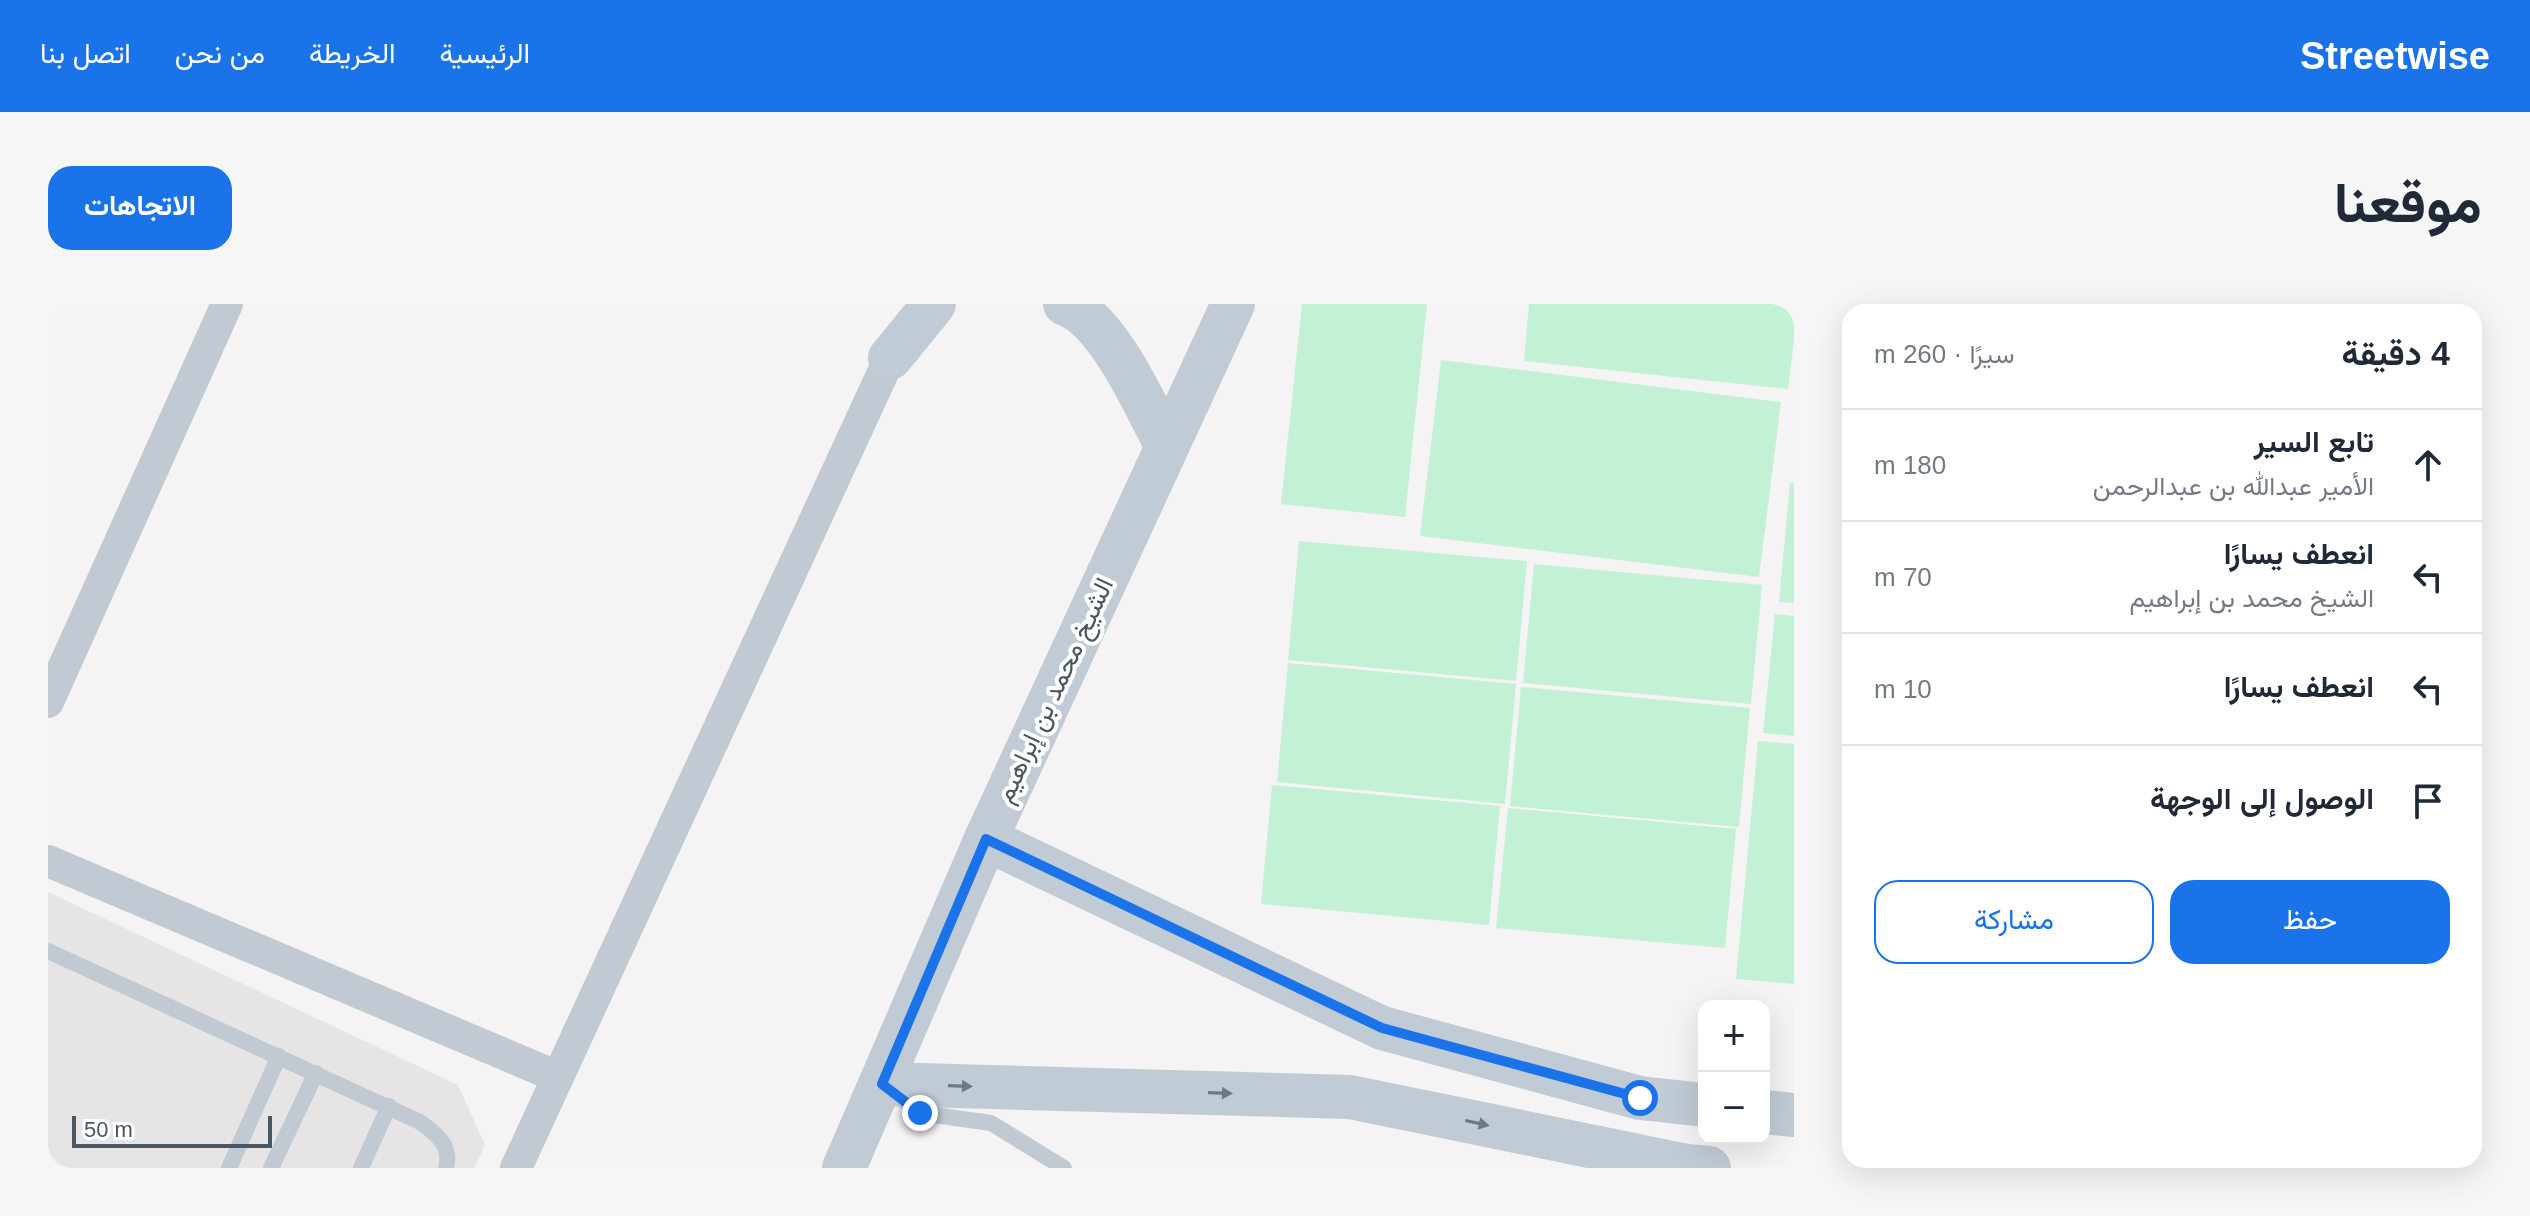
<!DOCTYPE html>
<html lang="ar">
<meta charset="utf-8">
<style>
:root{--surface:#fff;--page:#f6f6f7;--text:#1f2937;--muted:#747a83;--line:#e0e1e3;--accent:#1a73e8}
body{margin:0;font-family:Helvetica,Vazirmatn,sans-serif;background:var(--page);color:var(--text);direction:rtl}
.controls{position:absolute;right:24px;bottom:24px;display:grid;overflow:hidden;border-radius:16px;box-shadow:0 8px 32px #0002}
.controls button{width:72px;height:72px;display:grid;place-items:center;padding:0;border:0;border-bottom:2px solid var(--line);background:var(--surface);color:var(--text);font:40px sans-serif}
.scale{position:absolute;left:24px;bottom:20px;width:200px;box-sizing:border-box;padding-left:8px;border:4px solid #4a5661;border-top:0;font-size:22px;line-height:28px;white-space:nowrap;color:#4a5661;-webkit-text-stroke:6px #fff;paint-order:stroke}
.stop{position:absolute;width:24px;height:24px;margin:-18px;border:6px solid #1a73e8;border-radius:50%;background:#fff}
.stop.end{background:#1a73e8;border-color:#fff;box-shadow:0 2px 8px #0008}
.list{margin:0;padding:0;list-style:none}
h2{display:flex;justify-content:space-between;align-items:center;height:104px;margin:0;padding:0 32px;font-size:34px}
h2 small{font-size:26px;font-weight:400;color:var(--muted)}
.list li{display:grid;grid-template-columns:52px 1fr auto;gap:24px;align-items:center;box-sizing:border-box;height:112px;padding:0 32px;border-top:2px solid var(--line)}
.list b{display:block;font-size:30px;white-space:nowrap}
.list p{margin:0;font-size:26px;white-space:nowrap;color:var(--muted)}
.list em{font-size:26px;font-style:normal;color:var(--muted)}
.actions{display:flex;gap:16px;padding:24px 32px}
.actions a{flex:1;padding:18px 0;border:2px solid var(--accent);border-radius:24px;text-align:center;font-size:28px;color:var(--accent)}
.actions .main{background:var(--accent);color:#fff}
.icon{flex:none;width:44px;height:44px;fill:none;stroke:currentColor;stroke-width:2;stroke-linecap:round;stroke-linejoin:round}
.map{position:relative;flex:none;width:1746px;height:864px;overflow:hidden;direction:ltr;border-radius:24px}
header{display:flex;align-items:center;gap:48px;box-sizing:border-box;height:112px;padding:0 40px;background:var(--accent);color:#fff}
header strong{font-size:38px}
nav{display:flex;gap:44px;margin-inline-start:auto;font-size:28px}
.intro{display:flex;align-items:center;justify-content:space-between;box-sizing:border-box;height:192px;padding:0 48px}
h1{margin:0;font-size:56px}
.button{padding:20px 36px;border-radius:24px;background:var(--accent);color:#fff;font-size:28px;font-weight:700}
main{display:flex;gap:48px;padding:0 48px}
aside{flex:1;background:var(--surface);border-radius:24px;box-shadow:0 8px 32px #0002}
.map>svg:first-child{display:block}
.education{fill:#e6e4e5}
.green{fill:#c3f1d5}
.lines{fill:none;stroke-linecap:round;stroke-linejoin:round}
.lane{stroke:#c1cad2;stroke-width:16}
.street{stroke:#c1cad2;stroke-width:32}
.secondary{stroke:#c1cbd6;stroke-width:44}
.oneway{fill:#6e7984}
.route{stroke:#1a73e8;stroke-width:10}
.labels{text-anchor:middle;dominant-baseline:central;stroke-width:8;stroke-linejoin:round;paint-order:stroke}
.street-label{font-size:26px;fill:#4a5661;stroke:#fff}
</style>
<header>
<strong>Streetwise</strong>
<nav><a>الرئيسية</a><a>الخريطة</a><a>من نحن</a><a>اتصل بنا</a></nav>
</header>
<div class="intro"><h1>موقعنا</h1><a class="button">الاتجاهات</a></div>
<main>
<aside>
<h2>4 دقيقة<small>سيرًا · 260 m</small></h2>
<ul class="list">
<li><svg class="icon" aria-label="ahead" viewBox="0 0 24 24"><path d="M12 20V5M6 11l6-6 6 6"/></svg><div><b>تابع السير</b><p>الأمير عبدالله بن عبدالرحمن</p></div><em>180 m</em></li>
<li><svg class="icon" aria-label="left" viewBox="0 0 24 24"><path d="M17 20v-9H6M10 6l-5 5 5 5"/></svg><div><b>انعطف يسارًا</b><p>الشيخ محمد بن إبراهيم</p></div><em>70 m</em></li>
<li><svg class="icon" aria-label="left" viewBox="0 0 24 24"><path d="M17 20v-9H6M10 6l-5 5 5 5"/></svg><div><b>انعطف يسارًا</b></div><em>10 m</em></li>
<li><svg class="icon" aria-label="arrive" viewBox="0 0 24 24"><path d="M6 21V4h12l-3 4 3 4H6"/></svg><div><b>الوصول إلى الوجهة</b></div></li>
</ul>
<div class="actions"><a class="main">حفظ</a><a>مشاركة</a></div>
</aside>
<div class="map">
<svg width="1746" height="864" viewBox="0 0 1746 864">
<rect width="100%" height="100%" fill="#f5f3f3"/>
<polygon class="education" points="0,588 410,781 437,841 426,864 0,864"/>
<g class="green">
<polygon points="1254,0 1379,0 1357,213 1233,200"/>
<polygon points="1481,0 1746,0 1746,35 1740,85 1476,57"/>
<polygon points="1393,56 1733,98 1711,273 1372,232"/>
<polygon points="1742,179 1746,179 1746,299 1731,298"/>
<polygon points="1251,237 1479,257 1468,377 1240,356"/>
<polygon points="1486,260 1714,281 1703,400 1475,379"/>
<polygon points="1727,310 1746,312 1746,432 1715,429"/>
<polygon points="1240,359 1468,380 1457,500 1229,478"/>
<polygon points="1473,383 1702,404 1691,523 1462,502"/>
<polygon points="1710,437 1746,440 1746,680 1688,675"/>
<polygon points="1224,481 1452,502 1441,621 1213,600"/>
<polygon points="1460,504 1688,525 1677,644 1448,624"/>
</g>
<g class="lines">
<g class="lane">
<path d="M0,647l372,171c17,12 32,24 26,46"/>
<polyline points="849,791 872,809 943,819 1016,864"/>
<polyline points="181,864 231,752"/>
<polyline points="223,864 268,769"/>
<polyline points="313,864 341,802"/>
</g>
<g class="street">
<polyline points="0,398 179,0"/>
<polyline points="0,557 510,773"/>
<polyline points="468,864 850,36"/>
</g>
<g class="secondary">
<path d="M1017,0c42,14 81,102 101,141"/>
<polyline points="842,54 886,0"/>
<polyline points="938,535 1334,724 1592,794 1656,801"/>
<polyline points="834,780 1302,793 1639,862 1661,864"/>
<polyline points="1716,808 1746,811"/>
<polyline points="796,864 938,535 1185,0"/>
</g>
</g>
<defs><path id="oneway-solid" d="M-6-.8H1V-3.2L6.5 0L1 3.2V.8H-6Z" transform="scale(2)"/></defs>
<g class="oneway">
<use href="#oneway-solid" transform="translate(912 782) rotate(2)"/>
<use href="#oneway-solid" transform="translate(1172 789) rotate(2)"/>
<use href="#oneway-solid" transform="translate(1429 819) rotate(12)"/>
</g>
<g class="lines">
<polyline class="route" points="872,809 834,780 938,535 1334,724 1592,794"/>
</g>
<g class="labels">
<g class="street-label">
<text transform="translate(1006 386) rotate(-65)">الشيخ محمد بن إبراهيم</text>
</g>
</g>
</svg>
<div class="controls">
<button>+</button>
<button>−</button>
</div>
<div class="scale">50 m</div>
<div class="stop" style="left:1592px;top:794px"></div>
<div class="stop end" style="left:872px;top:809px"></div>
</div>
</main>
